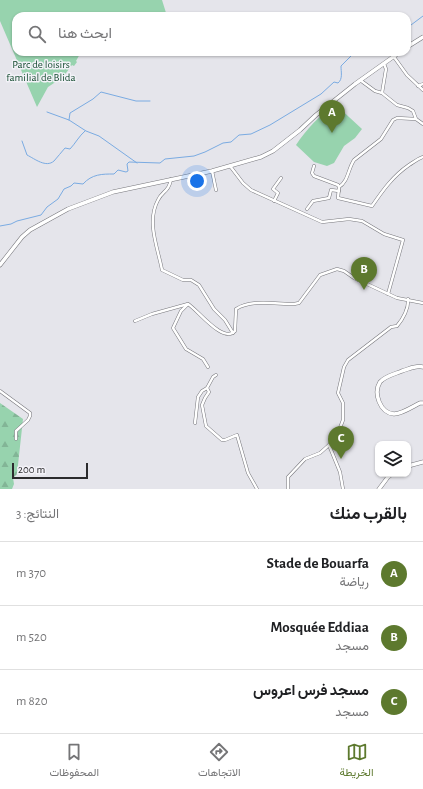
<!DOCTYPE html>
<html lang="ar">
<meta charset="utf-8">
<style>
:root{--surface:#fff;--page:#f6f6f6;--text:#202124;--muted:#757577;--line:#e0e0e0;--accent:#5d792e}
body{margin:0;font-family:"Alegreya Sans",Vazirmatn,sans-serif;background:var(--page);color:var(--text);direction:rtl}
.controls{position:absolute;right:12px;bottom:12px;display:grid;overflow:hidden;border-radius:8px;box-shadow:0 1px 3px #0004}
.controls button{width:36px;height:36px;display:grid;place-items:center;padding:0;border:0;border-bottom:1px solid var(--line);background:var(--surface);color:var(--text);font:20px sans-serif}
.scale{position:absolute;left:12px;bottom:10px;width:76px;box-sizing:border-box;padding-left:4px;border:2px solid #2b2b2d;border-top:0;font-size:11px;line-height:14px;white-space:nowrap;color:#2b2b2d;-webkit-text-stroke:3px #f3f2f8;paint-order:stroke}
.you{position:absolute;left:197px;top:181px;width:14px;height:14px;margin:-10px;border:3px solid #fff;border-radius:50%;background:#1a73e8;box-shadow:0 0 0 6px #1a73e833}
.badge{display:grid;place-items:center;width:26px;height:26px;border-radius:50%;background:var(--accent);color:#fff;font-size:13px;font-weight:700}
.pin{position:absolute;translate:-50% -33px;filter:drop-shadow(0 1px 2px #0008)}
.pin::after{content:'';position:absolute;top:21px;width:14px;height:12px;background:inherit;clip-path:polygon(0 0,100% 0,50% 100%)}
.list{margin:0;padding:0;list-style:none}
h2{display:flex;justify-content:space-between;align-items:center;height:52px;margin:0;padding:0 16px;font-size:17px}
h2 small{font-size:13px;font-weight:400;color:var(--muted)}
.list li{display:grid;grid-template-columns:26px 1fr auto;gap:12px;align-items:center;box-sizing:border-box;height:64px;padding:0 16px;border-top:1px solid var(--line)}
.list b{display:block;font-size:15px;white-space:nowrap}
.list p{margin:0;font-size:13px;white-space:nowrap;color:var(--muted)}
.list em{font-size:13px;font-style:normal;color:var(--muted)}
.icon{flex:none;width:22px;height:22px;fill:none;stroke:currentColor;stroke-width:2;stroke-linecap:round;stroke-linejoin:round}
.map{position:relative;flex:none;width:423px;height:489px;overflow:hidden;direction:ltr}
.search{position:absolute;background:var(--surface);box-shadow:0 1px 3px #0004;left:12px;right:12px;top:12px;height:44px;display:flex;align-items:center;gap:10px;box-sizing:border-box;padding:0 14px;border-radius:12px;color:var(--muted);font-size:15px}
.sheet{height:244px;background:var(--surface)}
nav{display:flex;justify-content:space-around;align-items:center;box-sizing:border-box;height:56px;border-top:1px solid var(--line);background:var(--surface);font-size:11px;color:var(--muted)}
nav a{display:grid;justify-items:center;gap:2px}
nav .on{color:var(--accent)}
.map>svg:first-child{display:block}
.forest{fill:url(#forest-firs)}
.green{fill:#97d3ae}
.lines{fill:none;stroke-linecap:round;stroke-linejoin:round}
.stream{stroke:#7aabe2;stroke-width:1}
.minor-casing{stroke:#77777c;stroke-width:3.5}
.tertiary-casing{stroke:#77777c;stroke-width:4.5}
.minor{stroke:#fff;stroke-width:2.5}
.tertiary{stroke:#fff;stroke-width:3.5}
.labels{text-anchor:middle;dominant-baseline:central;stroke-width:3;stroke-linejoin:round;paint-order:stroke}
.park-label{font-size:11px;fill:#174e32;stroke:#f3f2f8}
</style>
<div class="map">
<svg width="423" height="489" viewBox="0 0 423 489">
<defs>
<pattern id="forest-firs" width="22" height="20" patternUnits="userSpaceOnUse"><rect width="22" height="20" fill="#97d3ae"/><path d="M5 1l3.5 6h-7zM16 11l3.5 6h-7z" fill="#82b596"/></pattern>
</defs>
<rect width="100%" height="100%" fill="#e5e5eb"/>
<polygon class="forest" points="0,403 23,419 17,474 13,478 14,484 12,489 0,489"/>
<g class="green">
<polygon points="0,0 162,0 167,16 16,16 16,52 81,52 76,61 77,62 74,66 72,65 63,77 48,87 37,107 0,21"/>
<path d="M336,105l26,24 -7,9 -11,8 -10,17 -7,3 -13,-4 -18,-17c10,-15 24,-31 40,-40z"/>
</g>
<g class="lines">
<g class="stream">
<polyline points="407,28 423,16"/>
<polyline points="47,112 69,120 86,131 99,136 137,163"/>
<polyline points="69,120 70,113 93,99 101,92 136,101 150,101"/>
<path d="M22,141l5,14c8,4 19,13 27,6 4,-4 7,-9 11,-13l5,1c5,-5 9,-13 15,-18"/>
<path d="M0,226l11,-2 6,-3 24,-6 6,-8 11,-8 6,-10 7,-3 3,-3 9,1c9,-10 19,-10 31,-10l4,-4 8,2 2,-1 -1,-7 2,-2 31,1 5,-4 29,-3 11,-4 18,-9 8,-1 8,-7 12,-1 19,-9 51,-31 13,-12 4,1c5,-4 3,-11 3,-17l14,-14"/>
</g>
<defs>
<g id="minor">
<polyline points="394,57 407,75 423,90"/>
<polyline points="360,80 375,91 382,93 397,105 408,108 413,111 416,119 423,124"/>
<polyline points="418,86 423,84"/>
<polyline points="382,93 386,69 384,64"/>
<polyline points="230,166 243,183 251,190 322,222 349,219 362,221 384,234 403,240 388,294"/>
<path d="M314,166l-2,7 2,3 24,9 1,2 -1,11 34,8c11,-16 21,-30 37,-41 5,-3 8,-6 14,-8"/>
<polyline points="212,171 216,190"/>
<path d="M171,179c-2,13 -9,12 -13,21 -12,22 0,48 4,70l21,10h8l8,5 15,24 11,11 8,13"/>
<path d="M339,187c9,-5 9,-18 15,-27l27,-21 12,-19 4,-2 19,1"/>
<polyline points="274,201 278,193 273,189 281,178"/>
<polyline points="307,209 313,201 329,198 331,190 339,191"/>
<polyline points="188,304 181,311 173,328 186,349 203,359 208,367"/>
<path d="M135,321l17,-7 36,-10c10,6 35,40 47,27l1,-22c16,-10 39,-5 58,-5l5,-1 21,-28 17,-6 7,2 10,7 43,20 26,5"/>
<polyline points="207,388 209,392 205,398 202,405 206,426 222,440 225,440 237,435 248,473 257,489"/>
<polyline points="0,391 30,413 30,416 28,420 16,431 16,439"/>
<polyline points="195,423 198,397 202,391 207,388 213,377 216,375"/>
<polyline points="288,489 288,477 305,459 320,453 329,445"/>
<path d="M343,489l-3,-17 -11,-27 9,-12 5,-13v-17l-5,-10 6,-26 4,-7 43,-33 6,-1c6,-7 12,-18 11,-27"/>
</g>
<g id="tertiary">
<polyline points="407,47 423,37"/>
<polyline points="0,265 22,237 30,230 68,209 113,192 212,171 261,157 273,151 300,130 316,115 355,84 400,52"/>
<path d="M423,367c-7,-2 -14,2 -21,4 -7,3 -17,5 -22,11 -7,11 0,31 14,32 8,0 18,-7 26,-11h3"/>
<polyline points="408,466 423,462"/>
<polyline points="379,489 388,477 392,474"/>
</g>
</defs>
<use href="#minor" class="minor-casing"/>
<use href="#tertiary" class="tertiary-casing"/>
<use href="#minor" class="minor"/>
<use href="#tertiary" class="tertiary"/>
</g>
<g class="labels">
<g class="park-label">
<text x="41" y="64">Parc de loisirs<tspan x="41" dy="13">familial de Blida</tspan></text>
</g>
</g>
</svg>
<div class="controls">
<button><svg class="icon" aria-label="layers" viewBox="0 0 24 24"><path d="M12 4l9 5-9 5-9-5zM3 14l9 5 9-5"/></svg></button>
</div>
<div class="scale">200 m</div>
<div class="you"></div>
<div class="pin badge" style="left:332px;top:133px">A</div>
<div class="pin badge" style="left:364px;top:290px">B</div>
<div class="pin badge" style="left:341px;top:459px">C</div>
<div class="search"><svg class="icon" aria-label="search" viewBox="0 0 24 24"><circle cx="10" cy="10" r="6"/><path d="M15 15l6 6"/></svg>ابحث هنا</div>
</div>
<section class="sheet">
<h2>بالقرب منك<small>النتائج: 3</small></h2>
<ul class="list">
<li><span class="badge">A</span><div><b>Stade de Bouarfa</b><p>رياضة</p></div><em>370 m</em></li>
<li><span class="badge">B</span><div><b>Mosquée Eddiaa</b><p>مسجد</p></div><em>520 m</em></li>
<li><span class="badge">C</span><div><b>مسجد فرس اعروس</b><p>مسجد</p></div><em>820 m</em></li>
</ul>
</section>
<nav>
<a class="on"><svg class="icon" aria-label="map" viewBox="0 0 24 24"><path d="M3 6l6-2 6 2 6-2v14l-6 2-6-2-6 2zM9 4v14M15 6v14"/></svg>الخريطة</a>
<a><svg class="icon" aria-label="directions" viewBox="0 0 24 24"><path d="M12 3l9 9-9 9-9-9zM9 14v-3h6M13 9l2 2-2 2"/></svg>الاتجاهات</a>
<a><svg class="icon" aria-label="saved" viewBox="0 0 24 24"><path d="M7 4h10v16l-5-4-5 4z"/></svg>المحفوظات</a>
</nav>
